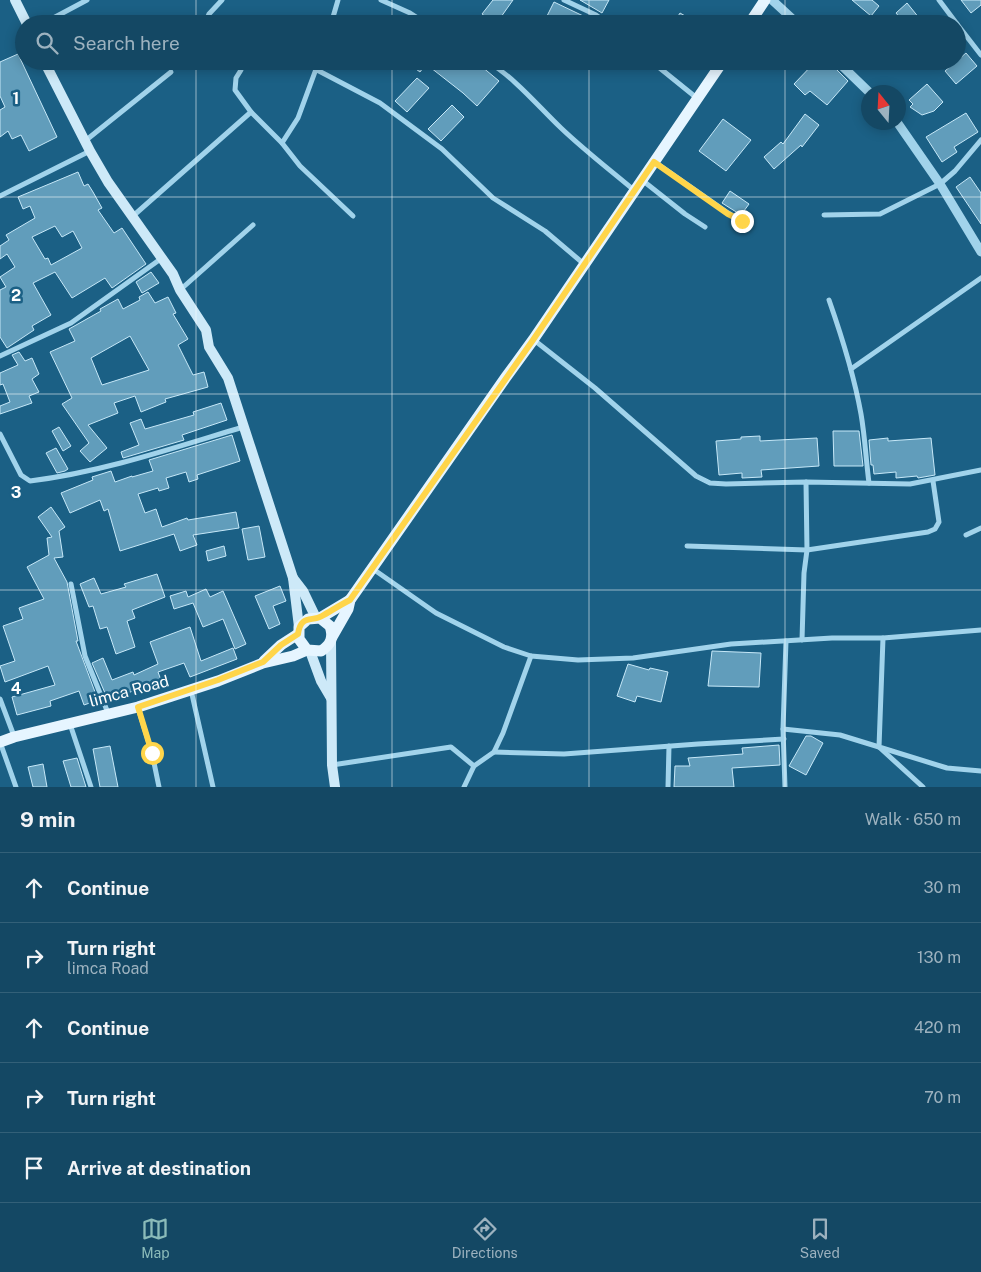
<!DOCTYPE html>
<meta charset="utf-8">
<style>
:root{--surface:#144864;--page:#1d4f6a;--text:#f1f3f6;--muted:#9db2bf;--line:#336078;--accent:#8bbbb9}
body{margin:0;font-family:"Public Sans",sans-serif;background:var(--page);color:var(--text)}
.compass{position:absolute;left:861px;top:85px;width:45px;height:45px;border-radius:50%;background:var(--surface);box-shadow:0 2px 12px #0003;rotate:342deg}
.stop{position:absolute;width:15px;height:15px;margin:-11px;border:4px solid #ffd54a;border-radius:50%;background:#fff}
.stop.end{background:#ffd54a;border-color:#fff;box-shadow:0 1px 5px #0008}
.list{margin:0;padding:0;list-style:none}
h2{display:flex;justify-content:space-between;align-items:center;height:65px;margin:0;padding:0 20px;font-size:21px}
h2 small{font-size:16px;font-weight:400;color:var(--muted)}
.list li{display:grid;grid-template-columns:32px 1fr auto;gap:15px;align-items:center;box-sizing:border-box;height:70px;padding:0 20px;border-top:1px solid var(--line)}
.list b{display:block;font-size:19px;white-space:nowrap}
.list p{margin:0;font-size:16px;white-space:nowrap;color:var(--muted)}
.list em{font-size:16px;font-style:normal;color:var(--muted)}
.icon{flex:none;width:28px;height:28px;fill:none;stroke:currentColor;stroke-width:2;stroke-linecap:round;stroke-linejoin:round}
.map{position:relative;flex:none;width:981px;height:787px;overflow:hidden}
.search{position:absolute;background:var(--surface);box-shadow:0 2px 12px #0003;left:15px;right:15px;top:15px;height:55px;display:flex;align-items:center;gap:12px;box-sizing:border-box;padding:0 18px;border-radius:28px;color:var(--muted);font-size:19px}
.sheet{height:415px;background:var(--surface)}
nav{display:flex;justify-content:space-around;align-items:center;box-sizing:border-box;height:70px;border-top:1px solid var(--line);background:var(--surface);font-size:14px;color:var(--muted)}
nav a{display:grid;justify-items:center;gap:2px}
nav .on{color:var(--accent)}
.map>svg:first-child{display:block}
.building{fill:#619dbb;stroke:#c6e8f8;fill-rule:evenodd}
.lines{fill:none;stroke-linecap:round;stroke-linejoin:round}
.minor{stroke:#a1d3eb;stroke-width:5}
.tertiary{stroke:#a1d3eb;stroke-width:9}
.secondary{stroke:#cde9f8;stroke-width:10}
.primary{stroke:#e6f5ff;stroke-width:11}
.route{stroke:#ffd54a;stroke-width:6}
.grid{fill:none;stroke:#fff;stroke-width:1;stroke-opacity:0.55}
.labels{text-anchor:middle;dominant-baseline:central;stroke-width:5;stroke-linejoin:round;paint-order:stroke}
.street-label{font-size:16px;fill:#fff;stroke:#1b6085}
.grid-label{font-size:16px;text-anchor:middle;font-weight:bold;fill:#fff;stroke:#1b6085;stroke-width:5;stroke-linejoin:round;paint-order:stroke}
</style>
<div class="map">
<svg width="981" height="787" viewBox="0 0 981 787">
<rect width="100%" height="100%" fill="#1b6085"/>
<g class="building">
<polygon points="493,0 513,0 496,24 482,14"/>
<polygon points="580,0 609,0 602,13"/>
<polygon points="852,0 872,0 879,6 871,16"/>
<polygon points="961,0 981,0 981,5 971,13"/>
<polygon points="554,2 600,24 543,24"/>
<polygon points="907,3 924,24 905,24 896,13"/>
<polygon points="680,13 699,24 673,24"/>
<polygon points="966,53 977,66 956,84 945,71"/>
<polygon points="18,54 57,137 29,151 21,135 12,139 8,131 0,137 0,110 5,107 0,96 0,62"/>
<polygon points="405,61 475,61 499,81 477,106 463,93 426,64 420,72"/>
<polygon points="816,61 825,61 833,69 834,67 848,81 827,105 810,91 805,95 794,84"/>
<polygon points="417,78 429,88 407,112 395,101"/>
<polygon points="927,84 943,102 934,111 922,115 910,107 913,104 909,100"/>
<polygon points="452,105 464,117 441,141 428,129"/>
<polygon points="966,113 978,132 954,147 957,152 942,162 926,137"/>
<polygon points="805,114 819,125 802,147 801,145 774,169 764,157 781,142 783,144"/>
<polygon points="723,119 751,140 726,171 699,151"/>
<path d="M78,172l6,14 4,-2 5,8 9,16 -4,2 16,23 8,-5 24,36 -34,24 -7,-10 -33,20 -17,-26 -22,11 18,32 -19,11 2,4 -27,18 -7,-11v-47l6,-3 -6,-10 15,-10 -8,-13 -7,5v-13l9,-6 -3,-5 29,-17 -5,-12 -7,3 -5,-12zM55,226l7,11 11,-6 9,17 -31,17 -3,-7 -3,1 -13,-22z"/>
<polygon points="970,177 981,193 981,224 956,187"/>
<polygon points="730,191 749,204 741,215 722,203"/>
<polygon points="151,272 159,283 142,293 136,282"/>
<path d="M148,292l7,11 13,-6 8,16 -3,1 15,25 -10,6 15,30 11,-3 4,15 -43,12 1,3 -25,10 -6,-16 -21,7 4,10 -30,12 19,23 -17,14 -10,-11 9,-8 -27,-39 10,-6 -22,-46 25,-11 -6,-12 32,-18 -1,-2 18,-10 5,10 17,-9 -1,-3zM130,336l19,34 -47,15 -11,-27z"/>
<polygon points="19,352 25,361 32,358 39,374 32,379 39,392 29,396 32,403 0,414 0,406 10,402 3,384 0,385 0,373 18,365 12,355"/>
<polygon points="221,403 227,420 182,435 184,440 123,458 121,452 139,445 130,423 141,419 145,429 194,415 193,412"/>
<polygon points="59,427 71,446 63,451 52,431"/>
<polygon points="833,431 859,431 863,466 834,466"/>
<polygon points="232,435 240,461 197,475 198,479 189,482 186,472 166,478 169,488 159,491 158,488 138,494 145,513 156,509 162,527 187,518 188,520 236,512 239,528 193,535 197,545 180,551 174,534 120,551 108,509 104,511 100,500 70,513 61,493 93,480 92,477 111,471 115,482 132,476 132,477 153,471 149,460"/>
<polygon points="760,436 760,441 817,438 819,466 761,470 762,477 742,478 742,473 719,475 716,441 741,439 741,437"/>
<polygon points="888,438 888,441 931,438 935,475 918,478 917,476 896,478 896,472 874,474 873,465 871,465 869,440"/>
<polygon points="56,448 68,469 65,471 57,473 46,453"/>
<polygon points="51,507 65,527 59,531 63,557 54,558 67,582 78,641 76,641 98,700 84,705 79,691 50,701 51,706 17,715 12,697 55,685 48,666 5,682 0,666 15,661 3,626 23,619 19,608 44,599 27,567 49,555 47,538 52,537 38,517"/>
<polygon points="259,526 265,557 248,560 242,529"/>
<polygon points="224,546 226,556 208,561 206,551"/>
<polygon points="157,574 165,597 132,610 135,618 127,621 135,647 116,654 107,627 100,629 93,606 89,607 80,584 94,578 101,594 126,587 124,584"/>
<polygon points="280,586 286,601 273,606 280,624 269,629 255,596"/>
<polygon points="206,589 210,597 223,591 246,644 235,649 223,619 203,627 193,603 174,609 170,596 186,591 188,597"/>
<polygon points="190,627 201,661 233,648 237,659 190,677 184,663 158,672 162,683 148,689 147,686 108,700 92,663 103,658 112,680 133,672 134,675 158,664 150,642"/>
<polygon points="712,651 761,653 759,687 708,686"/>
<polygon points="628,664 649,670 650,668 668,672 661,702 637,696 635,702 617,696"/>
<polygon points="806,736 811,736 823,743 806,775 789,766"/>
<polygon points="779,745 780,765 732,768 734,787 674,787 675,766 690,766 688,758 743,754 742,748"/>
<polygon points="110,746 118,787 100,787 93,749"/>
<polygon points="77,758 86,787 71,787 63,761"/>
<polygon points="43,764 47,787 33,787 28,767"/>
</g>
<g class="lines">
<g class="minor">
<polyline points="381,0 410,13 427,24"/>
<polyline points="564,0 596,15 608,24"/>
<polyline points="939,0 957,24"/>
<polyline points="42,24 87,0"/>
<polyline points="208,24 206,21 209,14 222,0"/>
<polyline points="331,24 338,0"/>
<polyline points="957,24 981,55"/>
<polyline points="234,61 241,70 236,78 235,90 251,112"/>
<path d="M487,61c29,18 50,44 74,67 23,22 49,42 74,63"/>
<polyline points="651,61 698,99"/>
<polyline points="317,70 380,103 442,149 493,198 545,231 584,264"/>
<polyline points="85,141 171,72"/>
<polyline points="282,143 300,166 353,216"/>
<polyline points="655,162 728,213 742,221 750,221"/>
<polyline points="642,180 685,214 705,227"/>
<polyline points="0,196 90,151"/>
<polyline points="824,215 880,214 940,184 955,171 981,140"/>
<polyline points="133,216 251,112 282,143 298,118 319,61"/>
<polyline points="180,290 253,225"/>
<path d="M829,300c13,37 25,75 32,114 4,23 5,46 8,69"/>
<polyline points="534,340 595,388 696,476 710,483 726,484 806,482 910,484 981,470"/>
<polyline points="0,356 71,323 162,258"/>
<polyline points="851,369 981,278"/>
<path d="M0,434l21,41 9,6c73,-9 143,-33 213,-54"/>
<polyline points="966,535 981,528"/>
<polyline points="687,546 807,550 928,532 935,529 939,522 933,481"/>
<polyline points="373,569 436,613 504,647 531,656 578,660 633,658 731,644 832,638 883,638 981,630"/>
<polyline points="71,584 85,656 108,713"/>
<polyline points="883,638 879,747 947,768 981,771"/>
<polyline points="802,640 804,573 807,550 806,482"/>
<polyline points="191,690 213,787"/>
<polyline points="0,699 14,736"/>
<polyline points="138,708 152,753 159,787"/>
<polyline points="70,724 91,787"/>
<polyline points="783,729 840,735 879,747 923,787"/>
<polyline points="0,742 16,787"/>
<polyline points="494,752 564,754 698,744 784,739"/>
<polyline points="332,765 451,747 474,766"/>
<polyline points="464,787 474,766 494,752 503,733 531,656"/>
<polyline points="668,787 669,746"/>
<polyline points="785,787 783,729 786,641"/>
</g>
<g class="tertiary">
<polyline points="772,0 798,24"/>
<polyline points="837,61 869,92"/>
<polyline points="897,122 940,184 981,252"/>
</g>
<g class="secondary">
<polyline points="15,0 27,24"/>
<polyline points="44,61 90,151 108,182 173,274 180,290 206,330 209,347 228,378 293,578 299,627"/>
<polyline points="293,578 303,591 316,618"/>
<polyline points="331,641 332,765 335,787"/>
<polyline points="310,651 321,681 331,698"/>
</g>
<g class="primary">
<polyline points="749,24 765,0"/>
<path d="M320,618l10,8c4,11 1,19 -9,25l-14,-1 -8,-11v-12l9,-8 12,-1 30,-18"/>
<polyline points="332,637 348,609 350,600 506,377 533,340 723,61"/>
<polyline points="264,661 281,645 298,634"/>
<polyline points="0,742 14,737 138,707 218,681 263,663 293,656 307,650"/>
</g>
</g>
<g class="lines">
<path class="route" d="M152,753l-14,-46 80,-27 45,-18 18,-17 17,-11c3,-20 14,-12 24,-18 9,-5 18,-11 28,-16l183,-260 121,-178 74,52 14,7"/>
</g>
<path class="grid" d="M196,0v24M392,0v24M589,0v24M785,0v24M196,61v726M392,61v726M589,61v726M785,61v726M0,197h981M0,394h981M0,590h981"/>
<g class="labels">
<g class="street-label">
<text transform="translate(129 691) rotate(-15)">limca Road</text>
</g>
</g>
<g class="grid-label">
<text x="16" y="104">1</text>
<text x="16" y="301">2</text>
<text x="16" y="498">3</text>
<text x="16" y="694">4</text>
</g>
</svg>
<svg class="compass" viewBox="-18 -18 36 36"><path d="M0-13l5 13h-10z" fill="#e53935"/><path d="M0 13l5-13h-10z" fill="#9db2bf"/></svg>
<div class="stop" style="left:152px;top:753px"></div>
<div class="stop end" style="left:742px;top:221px"></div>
<div class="search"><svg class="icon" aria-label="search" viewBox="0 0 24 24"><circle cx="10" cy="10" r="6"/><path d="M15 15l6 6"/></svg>Search here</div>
</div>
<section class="sheet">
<h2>9 min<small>Walk · 650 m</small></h2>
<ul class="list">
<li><svg class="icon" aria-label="ahead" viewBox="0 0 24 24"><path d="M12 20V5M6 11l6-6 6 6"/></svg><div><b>Continue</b></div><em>30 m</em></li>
<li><svg class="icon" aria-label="right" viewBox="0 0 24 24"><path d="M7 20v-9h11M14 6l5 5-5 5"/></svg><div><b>Turn right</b><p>limca Road</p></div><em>130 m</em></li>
<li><svg class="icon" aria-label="ahead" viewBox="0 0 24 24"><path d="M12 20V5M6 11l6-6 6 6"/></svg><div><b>Continue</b></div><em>420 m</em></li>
<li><svg class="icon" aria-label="right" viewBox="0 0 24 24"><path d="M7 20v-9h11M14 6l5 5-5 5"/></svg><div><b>Turn right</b></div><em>70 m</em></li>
<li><svg class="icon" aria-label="arrive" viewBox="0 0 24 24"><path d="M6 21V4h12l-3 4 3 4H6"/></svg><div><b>Arrive at destination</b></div></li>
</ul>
</section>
<nav>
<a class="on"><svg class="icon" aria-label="map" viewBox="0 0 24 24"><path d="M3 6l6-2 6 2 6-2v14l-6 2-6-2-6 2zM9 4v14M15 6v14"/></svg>Map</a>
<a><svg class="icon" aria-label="directions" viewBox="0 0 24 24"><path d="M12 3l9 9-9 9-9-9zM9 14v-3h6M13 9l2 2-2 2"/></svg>Directions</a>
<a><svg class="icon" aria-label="saved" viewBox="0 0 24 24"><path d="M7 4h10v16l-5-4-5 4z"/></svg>Saved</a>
</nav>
